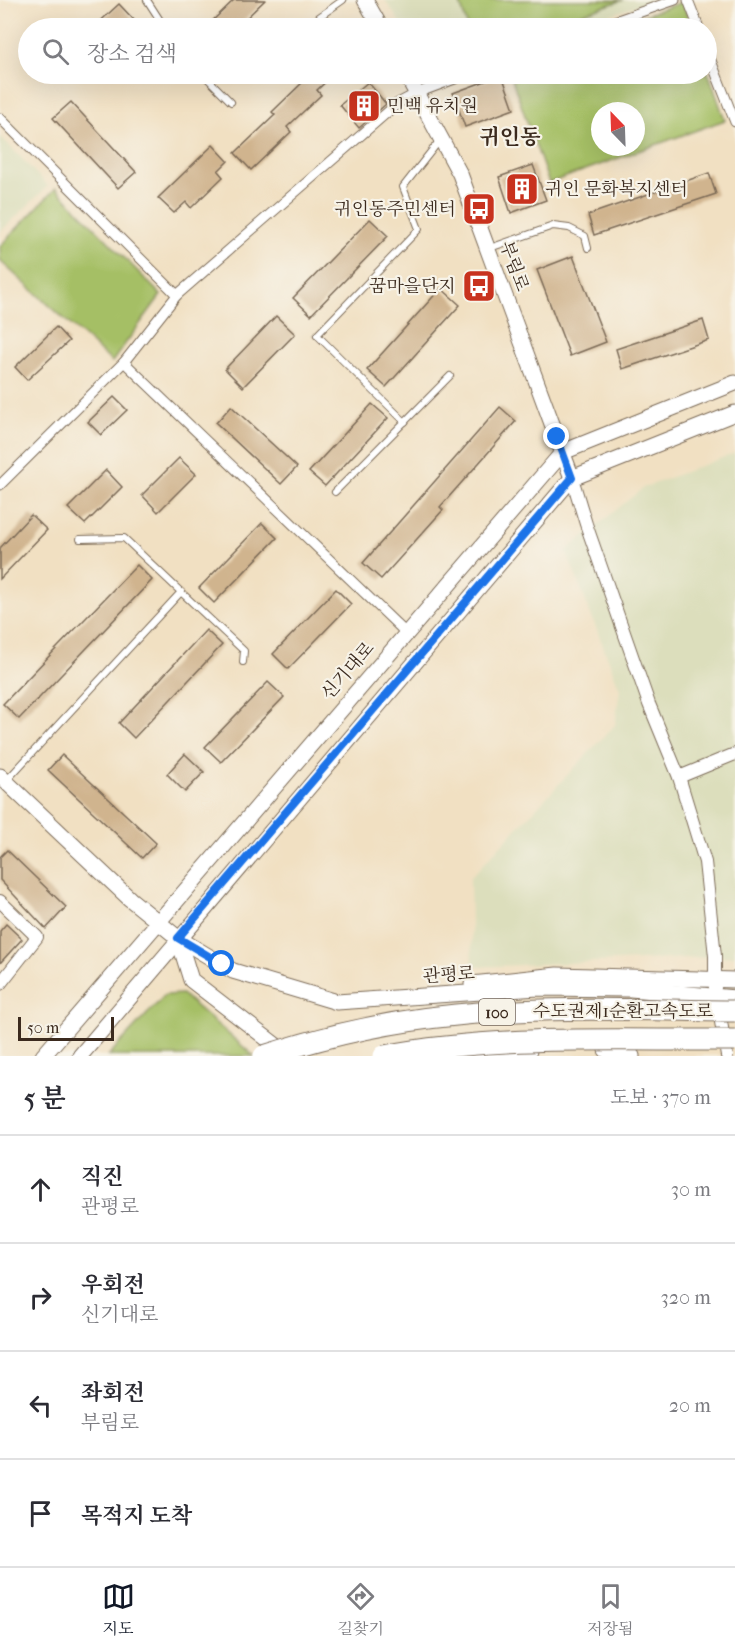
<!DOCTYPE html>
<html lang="ko">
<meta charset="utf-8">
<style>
:root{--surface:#fff;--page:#f7f7f7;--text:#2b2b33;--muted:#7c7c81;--line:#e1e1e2;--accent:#111827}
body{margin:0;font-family:"IM FELL French Canon","Noto Serif KR",serif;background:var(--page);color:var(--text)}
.compass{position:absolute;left:591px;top:102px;width:54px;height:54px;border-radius:50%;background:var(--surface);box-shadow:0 6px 24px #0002;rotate:337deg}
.scale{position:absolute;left:18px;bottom:15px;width:96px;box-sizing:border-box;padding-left:6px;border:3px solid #3b2a1e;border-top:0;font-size:16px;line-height:21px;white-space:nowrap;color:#3b2a1e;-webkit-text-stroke:4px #f7f3e8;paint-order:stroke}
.stop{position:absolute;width:18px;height:18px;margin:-14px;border:4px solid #1a73e8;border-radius:50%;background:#fff}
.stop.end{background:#1a73e8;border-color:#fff;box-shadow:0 2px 6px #0008}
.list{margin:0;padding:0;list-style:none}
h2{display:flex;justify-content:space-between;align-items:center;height:78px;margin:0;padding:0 24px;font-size:26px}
h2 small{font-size:20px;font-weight:400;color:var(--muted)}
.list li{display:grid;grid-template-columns:39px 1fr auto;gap:18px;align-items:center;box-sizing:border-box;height:108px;padding:0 24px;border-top:2px solid var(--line)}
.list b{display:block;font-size:22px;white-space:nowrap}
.list p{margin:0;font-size:20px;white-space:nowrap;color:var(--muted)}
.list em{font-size:20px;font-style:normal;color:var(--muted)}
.icon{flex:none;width:33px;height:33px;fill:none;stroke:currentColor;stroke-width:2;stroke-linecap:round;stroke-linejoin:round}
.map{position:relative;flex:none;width:735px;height:1056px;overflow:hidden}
.search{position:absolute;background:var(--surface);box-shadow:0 6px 24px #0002;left:18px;right:18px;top:18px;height:66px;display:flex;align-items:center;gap:15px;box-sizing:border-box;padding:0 21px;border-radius:33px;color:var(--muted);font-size:22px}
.sheet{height:510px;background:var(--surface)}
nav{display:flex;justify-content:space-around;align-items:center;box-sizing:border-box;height:84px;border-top:2px solid var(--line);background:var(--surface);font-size:16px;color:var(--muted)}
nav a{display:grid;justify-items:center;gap:3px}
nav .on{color:var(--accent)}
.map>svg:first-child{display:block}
.built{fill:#dcdebc}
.green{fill:#a5bf65;stroke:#707442;stroke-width:1.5;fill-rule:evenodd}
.building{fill:#d0b48e}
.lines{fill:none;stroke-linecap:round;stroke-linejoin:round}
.service-casing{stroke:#7b6a57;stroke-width:8}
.pedestrian-casing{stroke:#7b6a57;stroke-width:11}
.minor-casing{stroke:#7b6a57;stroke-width:14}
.tertiary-casing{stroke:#7b6a57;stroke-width:17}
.service{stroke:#fff;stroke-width:6}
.pedestrian{stroke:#fff;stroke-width:9}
.minor{stroke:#fff;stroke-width:12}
.tertiary{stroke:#fff;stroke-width:15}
.motorway-bridge-casing{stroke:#7b6a57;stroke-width:23;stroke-linecap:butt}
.motorway-bridge{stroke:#fff;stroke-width:21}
.route{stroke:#1a73e8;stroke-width:8}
.labels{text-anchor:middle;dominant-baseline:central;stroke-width:4.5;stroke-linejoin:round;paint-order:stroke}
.shield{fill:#f7f3e8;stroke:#73665b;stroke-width:1.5}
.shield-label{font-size:16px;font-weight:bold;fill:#3b2a1e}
.poi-label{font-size:18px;fill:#3b2a1e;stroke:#f7f3e8;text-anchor:start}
.street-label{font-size:18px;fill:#3b2a1e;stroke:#f7f3e8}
.quarter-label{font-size:21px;font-weight:bold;fill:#3b2a1e;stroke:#f7f3e8}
</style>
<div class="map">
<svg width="735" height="1056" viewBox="0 0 735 1056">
<rect width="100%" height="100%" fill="#f7f3e8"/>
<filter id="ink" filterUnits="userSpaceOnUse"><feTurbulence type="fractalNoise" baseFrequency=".0167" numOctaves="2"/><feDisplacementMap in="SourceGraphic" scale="12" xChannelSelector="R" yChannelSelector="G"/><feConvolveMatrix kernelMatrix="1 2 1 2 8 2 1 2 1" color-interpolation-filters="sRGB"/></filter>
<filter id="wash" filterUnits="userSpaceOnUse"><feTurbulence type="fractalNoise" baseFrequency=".008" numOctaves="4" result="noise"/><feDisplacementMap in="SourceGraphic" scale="24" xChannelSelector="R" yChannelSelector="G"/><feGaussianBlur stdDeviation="1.35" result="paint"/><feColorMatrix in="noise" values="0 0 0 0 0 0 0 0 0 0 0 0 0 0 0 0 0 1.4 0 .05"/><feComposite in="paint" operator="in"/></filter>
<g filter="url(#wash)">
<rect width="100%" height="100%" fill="#f1e0c2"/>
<g class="built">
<polygon points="385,0 652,0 573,28 404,28"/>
<polygon points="0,136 48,186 0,232"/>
<polygon points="735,453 735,956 472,967 470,878 615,725 620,689 566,551 643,488"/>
</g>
<g class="green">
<polygon points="459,0 623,0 539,28 468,28"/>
<polygon points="682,2 692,28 608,28"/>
<path d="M707,69l18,51 -176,63 -39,-109h196zM600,111h36v36h-36z"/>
<polygon points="56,188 161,295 112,362 0,261 0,246"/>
<polygon points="182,994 254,1056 108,1056 165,995"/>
</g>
<g id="blocks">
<g class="building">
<polygon points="234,0 265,0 236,28 205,28"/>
<polygon points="119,4 134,20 124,28 93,28"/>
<polygon points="299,74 334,74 317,90 321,95 287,127 291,132 251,170 235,153 275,115 272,112 305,80"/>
<polygon points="502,75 514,109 465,127 453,93"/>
<polygon points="368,82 386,104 359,128 340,105"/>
<polygon points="71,102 136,172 118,188 53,118"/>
<polygon points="213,145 228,161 218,171 223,177 191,208 186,202 174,213 158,198"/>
<polygon points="533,165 546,200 511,213 499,177"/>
<polygon points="709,173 716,194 594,235 588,215"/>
<polygon points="370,219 388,236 311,315 293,298"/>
<polygon points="573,256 606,342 570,356 537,270"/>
<polygon points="441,288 460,305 386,387 367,370"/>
<polygon points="276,316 295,334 243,387 225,369"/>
<polygon points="703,320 709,340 622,369 616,349"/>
<polygon points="56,327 69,341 27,380 15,367"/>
<polygon points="114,397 127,410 101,435 88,422"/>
<polygon points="372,404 388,418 325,486 309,472"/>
<polygon points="231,406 297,467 281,484 216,423"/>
<polygon points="500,407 516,421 440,507 443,510 381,579 363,563"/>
<polygon points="179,458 196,474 158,512 142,495"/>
<polygon points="106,470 122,487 85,524 68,508"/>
<polygon points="31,515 47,530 0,579 0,548"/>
<polygon points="262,523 277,538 214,603 199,588"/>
<polygon points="137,565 152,580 19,719 3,704"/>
<polygon points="336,589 351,604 288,669 273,654"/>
<polygon points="206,630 222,645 134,738 119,723"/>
<polygon points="268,682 284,697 221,762 205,747"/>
<polygon points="185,754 204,772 185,792 167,774"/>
<polygon points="62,755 156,843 142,858 48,770"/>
<polygon points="7,850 66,907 46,929 0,880 0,857"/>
<polygon points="6,924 22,939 0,963 0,931"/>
</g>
</g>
</g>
<g filter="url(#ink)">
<use href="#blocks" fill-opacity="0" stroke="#7b6a57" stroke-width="1.5"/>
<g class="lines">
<defs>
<g id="service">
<polyline points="147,0 165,28"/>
<polyline points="319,17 343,0"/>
<polyline points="203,74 231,102"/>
<polyline points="487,249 553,226 569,228 585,236 588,248"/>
<polyline points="405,422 317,335 419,229 403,187 440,140"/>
<polyline points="335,492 450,376"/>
<polyline points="181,592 244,651 243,662"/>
<polyline points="6,781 181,592 124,538 80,539"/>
</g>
<g id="pedestrian">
<polyline points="688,0 699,28"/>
<polyline points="595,28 675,0"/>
<polyline points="706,48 735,122"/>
<polyline points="0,118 177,295"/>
<polyline points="124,362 406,633"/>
<polyline points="0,485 124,362 177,295 398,103 417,93 468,74"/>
</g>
<g id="minor">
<polyline points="572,478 586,524 649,704 679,777 705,862 715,956 715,988"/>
<polyline points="679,777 735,754"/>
<polyline points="0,901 37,937 0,984"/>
<polyline points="718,1005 727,1056"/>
</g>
<g id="tertiary">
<polyline points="365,0 381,28"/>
<polyline points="406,74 460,174 572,478"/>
<polyline points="0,776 130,899 178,938 233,971 337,1002 538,988 631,989 735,998"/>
<polyline points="178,938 191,980 287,1054"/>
<polyline points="472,984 557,975 735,980"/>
<polyline points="606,1050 632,1056"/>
<polyline points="43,1056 563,452 735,383"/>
<polyline points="80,1056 572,478 735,413"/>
<polyline points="460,1056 529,1051"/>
</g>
</defs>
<use href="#service" class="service-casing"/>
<use href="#pedestrian" class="pedestrian-casing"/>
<use href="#minor" class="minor-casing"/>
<use href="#tertiary" class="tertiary-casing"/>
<use href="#service" class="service"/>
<use href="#pedestrian" class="pedestrian"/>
<use href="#minor" class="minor"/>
<use href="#tertiary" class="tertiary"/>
<defs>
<g id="motorway-bridge">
<path d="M264,1056c61,-20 127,-35 192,-41 92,-9 186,-5 279,-4"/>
<path d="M384,1056c113,-22 236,-15 351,-16"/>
</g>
</defs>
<use href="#motorway-bridge" class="motorway-bridge-casing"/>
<use href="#motorway-bridge" class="motorway-bridge"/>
</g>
</g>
<g class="lines" filter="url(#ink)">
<polyline class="route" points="222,964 178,938 572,478 557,437"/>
</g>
<defs>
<symbol id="building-square" viewBox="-11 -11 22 22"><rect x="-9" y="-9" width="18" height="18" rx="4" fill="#c8321e" stroke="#f7f3e8"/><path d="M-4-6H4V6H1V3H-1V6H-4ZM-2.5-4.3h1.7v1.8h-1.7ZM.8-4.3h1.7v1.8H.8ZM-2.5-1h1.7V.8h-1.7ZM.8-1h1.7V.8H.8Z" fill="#fff"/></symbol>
<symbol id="bus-square" viewBox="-11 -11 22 22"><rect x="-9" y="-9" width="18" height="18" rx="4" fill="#c8321e" stroke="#f7f3e8"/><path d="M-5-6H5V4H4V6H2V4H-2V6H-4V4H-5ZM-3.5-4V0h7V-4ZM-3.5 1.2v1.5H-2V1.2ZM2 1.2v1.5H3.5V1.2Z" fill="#fff"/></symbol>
</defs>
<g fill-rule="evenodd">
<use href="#building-square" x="345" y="87" width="38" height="38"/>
<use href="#building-square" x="503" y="170" width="38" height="38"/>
<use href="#bus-square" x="460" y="190" width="38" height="38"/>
<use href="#bus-square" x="460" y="267" width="38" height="38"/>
</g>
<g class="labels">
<rect class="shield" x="479" y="999" width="36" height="26" rx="4.5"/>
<g class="shield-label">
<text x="497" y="1012">100</text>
</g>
<g class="poi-label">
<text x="387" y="106">민백 유치원</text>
<text x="545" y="189">귀인 문화복지센터</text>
<text x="456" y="209" text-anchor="end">귀인동주민센터</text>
<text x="456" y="286" text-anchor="end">꿈마을단지</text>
</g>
<g class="street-label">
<text transform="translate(514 266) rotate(70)">부림로</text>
<text transform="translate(348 671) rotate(-49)">신기대로</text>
<text transform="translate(449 975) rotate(-4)">관평로</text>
<text x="623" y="1011">수도권제1순환고속도로</text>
</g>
<g class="quarter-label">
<text x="510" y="137">귀인동</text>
</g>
</g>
</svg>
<svg class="compass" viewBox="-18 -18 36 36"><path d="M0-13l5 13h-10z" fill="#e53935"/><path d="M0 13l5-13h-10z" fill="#7c7c81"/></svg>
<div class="scale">50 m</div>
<div class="stop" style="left:222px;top:964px"></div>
<div class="stop end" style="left:557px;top:437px"></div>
<div class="search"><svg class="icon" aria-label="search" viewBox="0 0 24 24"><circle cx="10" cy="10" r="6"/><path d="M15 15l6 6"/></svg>장소 검색</div>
</div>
<section class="sheet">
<h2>5 분<small>도보 · 370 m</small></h2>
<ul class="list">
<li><svg class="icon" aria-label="ahead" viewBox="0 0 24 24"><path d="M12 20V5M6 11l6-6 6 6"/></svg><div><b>직진</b><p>관평로</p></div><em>30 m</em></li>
<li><svg class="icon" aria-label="right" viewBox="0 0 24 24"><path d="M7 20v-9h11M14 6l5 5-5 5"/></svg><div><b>우회전</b><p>신기대로</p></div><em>320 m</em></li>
<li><svg class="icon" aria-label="left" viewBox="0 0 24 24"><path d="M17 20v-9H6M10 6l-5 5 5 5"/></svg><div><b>좌회전</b><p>부림로</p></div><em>20 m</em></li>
<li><svg class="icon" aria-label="arrive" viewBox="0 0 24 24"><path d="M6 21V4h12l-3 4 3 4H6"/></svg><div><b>목적지 도착</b></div></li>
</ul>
</section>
<nav>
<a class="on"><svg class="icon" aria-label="map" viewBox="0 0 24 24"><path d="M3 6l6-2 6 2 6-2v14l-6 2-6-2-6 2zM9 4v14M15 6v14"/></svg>지도</a>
<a><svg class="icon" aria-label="directions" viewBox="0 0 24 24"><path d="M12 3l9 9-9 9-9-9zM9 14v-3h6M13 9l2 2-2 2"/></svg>길찾기</a>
<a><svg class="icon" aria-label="saved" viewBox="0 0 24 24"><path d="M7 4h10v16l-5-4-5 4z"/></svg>저장됨</a>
</nav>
